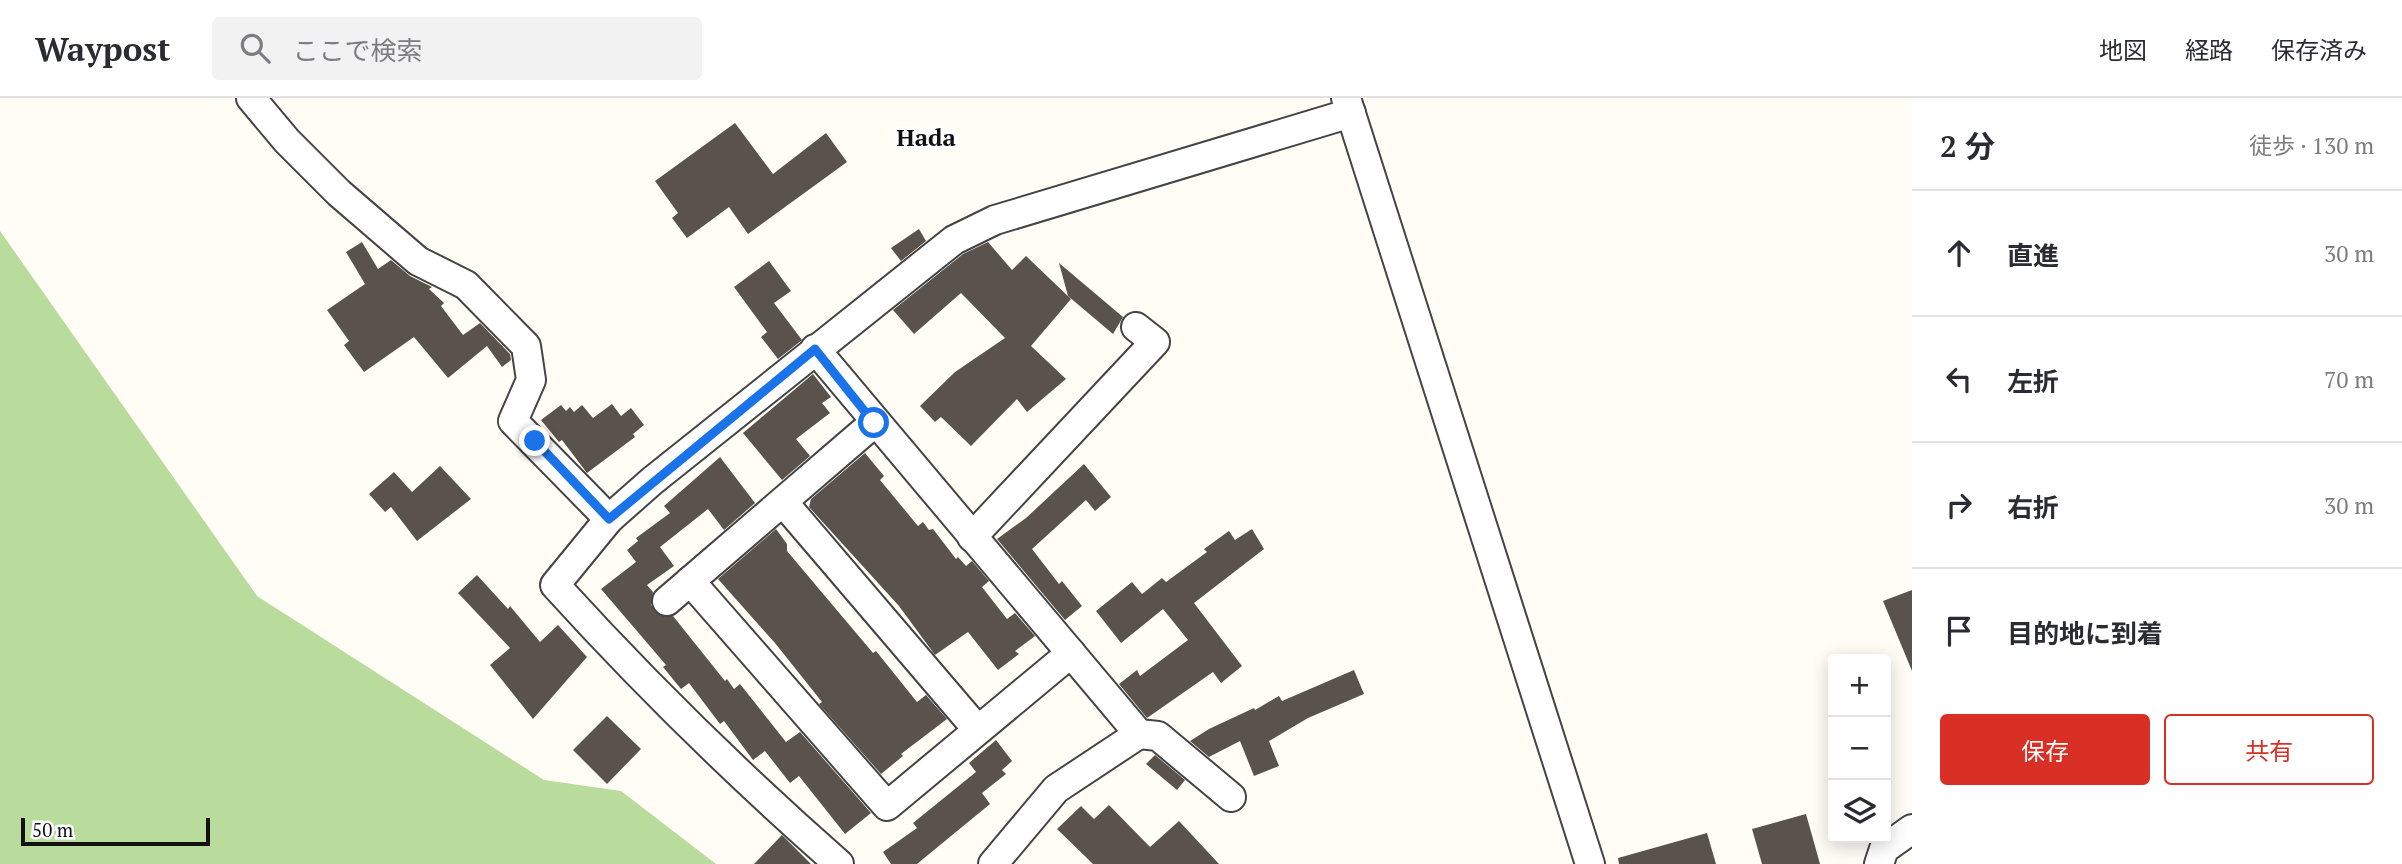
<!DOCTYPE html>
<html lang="ja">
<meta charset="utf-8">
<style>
:root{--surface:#fff;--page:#f2f2f3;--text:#2b2b33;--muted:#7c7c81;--line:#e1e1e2;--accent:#d93025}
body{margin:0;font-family:"PT Serif","Noto Sans JP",serif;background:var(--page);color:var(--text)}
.controls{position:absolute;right:21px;bottom:21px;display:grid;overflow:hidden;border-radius:7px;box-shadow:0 4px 18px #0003}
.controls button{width:63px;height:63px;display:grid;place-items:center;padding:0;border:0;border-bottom:2px solid var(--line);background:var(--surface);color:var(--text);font:35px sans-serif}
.scale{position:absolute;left:21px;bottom:18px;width:189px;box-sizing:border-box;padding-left:7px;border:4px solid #111;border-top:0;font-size:19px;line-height:24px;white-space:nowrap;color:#111;-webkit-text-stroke:5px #fff;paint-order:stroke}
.stop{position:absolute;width:21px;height:21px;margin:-16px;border:5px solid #1a73e8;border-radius:50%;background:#fff}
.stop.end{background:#1a73e8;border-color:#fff;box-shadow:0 2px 7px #0008}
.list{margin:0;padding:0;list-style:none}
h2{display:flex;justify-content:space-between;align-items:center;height:91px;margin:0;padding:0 28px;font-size:30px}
h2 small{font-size:23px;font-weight:400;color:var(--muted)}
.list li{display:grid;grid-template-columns:46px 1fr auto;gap:21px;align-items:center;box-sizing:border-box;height:126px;padding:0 28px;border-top:2px solid var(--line)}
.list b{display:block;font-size:26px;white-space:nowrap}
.list em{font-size:23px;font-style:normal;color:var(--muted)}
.actions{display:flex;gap:14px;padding:21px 28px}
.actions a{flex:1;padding:16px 0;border:2px solid var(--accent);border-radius:7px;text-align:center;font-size:24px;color:var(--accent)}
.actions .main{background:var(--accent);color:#fff}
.icon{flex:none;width:38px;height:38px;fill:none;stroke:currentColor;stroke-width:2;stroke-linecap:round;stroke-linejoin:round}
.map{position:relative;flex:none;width:1912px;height:766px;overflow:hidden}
header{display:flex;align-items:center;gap:42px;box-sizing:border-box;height:98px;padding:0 35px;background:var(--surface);border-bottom:2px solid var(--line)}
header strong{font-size:33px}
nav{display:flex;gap:38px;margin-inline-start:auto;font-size:24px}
.search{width:490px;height:63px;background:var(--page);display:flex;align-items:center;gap:18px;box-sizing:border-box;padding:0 24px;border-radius:7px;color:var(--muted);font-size:26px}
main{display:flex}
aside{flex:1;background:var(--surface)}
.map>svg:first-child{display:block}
.forest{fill:#b9dc9c}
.building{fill:#5a524d}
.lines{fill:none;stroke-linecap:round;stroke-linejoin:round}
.minor-casing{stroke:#444;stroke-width:32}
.minor{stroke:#fff;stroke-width:28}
.route{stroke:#1a73e8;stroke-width:9}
.labels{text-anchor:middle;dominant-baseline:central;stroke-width:7;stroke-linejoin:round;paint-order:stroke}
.quarter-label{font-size:24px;font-weight:bold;fill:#111;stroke:#fff}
</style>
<header>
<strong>Waypost</strong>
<div class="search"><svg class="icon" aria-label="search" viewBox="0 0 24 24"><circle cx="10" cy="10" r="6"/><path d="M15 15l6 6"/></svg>ここで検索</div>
<nav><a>地図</a><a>経路</a><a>保存済み</a></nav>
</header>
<main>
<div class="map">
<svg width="1912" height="766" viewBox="0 0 1912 766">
<rect width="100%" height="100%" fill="#fffdf5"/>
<polygon class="forest" points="0,133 257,498 544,682 621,693 716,766 0,766"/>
<g class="building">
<polygon points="735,25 773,76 826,35 847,64 748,136 729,109 687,140 672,120 678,115 655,83"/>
<polygon points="919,131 926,143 901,163 891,150"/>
<polygon points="362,144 378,171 391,162 410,178 432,189 429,191 444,205 441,208 463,237 480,225 510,256 511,262 502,269 487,248 448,280 414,239 364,274 344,247 349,243 327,212 365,186 346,154"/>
<polygon points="988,144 1012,172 1026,158 1071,201 1031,248 1066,281 1027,314 1017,301 971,348 941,319 935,324 920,308 955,274 1005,240 961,195 914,236 893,212 963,156"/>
<polygon points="769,163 791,193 774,205 802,242 778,261 761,239 767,234 734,189"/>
<polygon points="1059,165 1123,219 1113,236 1068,198"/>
<polygon points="813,276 831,299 822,305 830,315 796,341 810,358 782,382 743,335"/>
<polygon points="612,306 621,318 631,310 644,327 633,336 635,339 587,375 562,342 559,344 541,322 561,307 566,313 570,309 574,314 582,307 593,320"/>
<polygon points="865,355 884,378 880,382 918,428 923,424 929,432 933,431 956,461 958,459 966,468 972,463 989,483 982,489 1007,521 1015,515 1035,538 1015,553 1019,556 998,572 968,534 935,557 899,508 809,409 811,401"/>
<polygon points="720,359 755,405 724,432 708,411 660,449 674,468 647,487 653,494 651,507 661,518 673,518 725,583 727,581 734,591 740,586 786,644 800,634 871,715 845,736 799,678 790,685 765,653 753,662 724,623 720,626 689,585 681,591 663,569 666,567 601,491 636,464 627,452 638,443 636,440 670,415 664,408"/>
<polygon points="1084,366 1111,399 1095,413 1086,402 1032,451 1059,486 1062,483 1082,508 1065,522 997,441 1026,420"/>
<polygon points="440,368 471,401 417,443 391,409 385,414 369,396 394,374 412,394"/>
<polygon points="776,431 787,446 787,453 873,555 876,553 917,604 926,597 947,621 901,656 903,658 881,676 819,606 822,604 775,545 718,481"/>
<polygon points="1252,431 1264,451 1194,505 1242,568 1221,585 1213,574 1147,620 1119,586 1137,572 1140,578 1188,542 1163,511 1121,545 1096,513 1132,484 1142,496 1162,480 1166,484 1207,454 1204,451 1229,433 1235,442"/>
<polygon points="477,477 508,511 510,508 540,544 558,527 587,559 533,621 490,567 510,550 458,495"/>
<polygon points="1912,492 1912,573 1883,503"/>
<polygon points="1354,572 1364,596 1308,620 1269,643 1279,668 1254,678 1240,643 1209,659 1190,643 1209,631 1254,610 1255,612 1279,598 1282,603"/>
<polygon points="607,618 641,651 607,686 573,652"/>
<polygon points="996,642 1012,663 1002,672 1006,676 982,695 990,706 917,766 891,766 883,754 917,730 913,725 976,674 969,665"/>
<polygon points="1155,657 1185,682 1177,692 1146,666"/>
<polygon points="1109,707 1150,749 1179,723 1219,766 1093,766 1057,731 1081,708 1094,721"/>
<polygon points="1806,716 1820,766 1762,766 1752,731"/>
<polygon points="1707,735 1716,766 1619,766 1618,760"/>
<polygon points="782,737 811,766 754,766"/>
</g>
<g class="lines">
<defs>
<g id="minor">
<polyline points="251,0 287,43 339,95 418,163 466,187 526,248 531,282 513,323 609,421"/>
<polyline points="1346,0 1590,766"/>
<polyline points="815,251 1139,636 1158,638 1231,699"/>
<polyline points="783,404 977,631"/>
<polyline points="972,439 1155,244 1136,229"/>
<polyline points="690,483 887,708 1071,555"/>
<polyline points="667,503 874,325"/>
<path d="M839,766c-99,-87 -195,-181 -284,-279l54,-66 43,-38 302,-241 41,-20 356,-107"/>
<polyline points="993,766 1056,691 1139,636"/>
<polyline points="1879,766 1884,751 1912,731"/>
</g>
</defs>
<use href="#minor" class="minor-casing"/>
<use href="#minor" class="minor"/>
</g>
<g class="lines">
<polyline class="route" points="535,343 609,421 815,251 874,325"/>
</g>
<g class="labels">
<g class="quarter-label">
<text x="926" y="39">Hada</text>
</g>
</g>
</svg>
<div class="controls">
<button>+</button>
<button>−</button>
<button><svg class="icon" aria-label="layers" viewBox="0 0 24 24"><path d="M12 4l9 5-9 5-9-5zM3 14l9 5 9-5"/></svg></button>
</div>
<div class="scale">50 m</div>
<div class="stop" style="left:874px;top:325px"></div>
<div class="stop end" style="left:535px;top:343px"></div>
</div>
<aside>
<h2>2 分<small>徒歩 · 130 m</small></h2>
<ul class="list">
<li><svg class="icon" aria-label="ahead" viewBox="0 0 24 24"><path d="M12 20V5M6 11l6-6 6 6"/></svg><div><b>直進</b></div><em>30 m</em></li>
<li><svg class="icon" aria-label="left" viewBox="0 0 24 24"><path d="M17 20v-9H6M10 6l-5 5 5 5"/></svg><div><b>左折</b></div><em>70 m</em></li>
<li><svg class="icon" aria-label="right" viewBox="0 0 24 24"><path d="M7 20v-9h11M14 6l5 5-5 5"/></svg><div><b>右折</b></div><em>30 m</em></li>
<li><svg class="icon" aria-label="arrive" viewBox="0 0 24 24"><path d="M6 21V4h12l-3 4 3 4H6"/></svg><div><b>目的地に到着</b></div></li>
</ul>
<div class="actions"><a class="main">保存</a><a>共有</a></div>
</aside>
</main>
